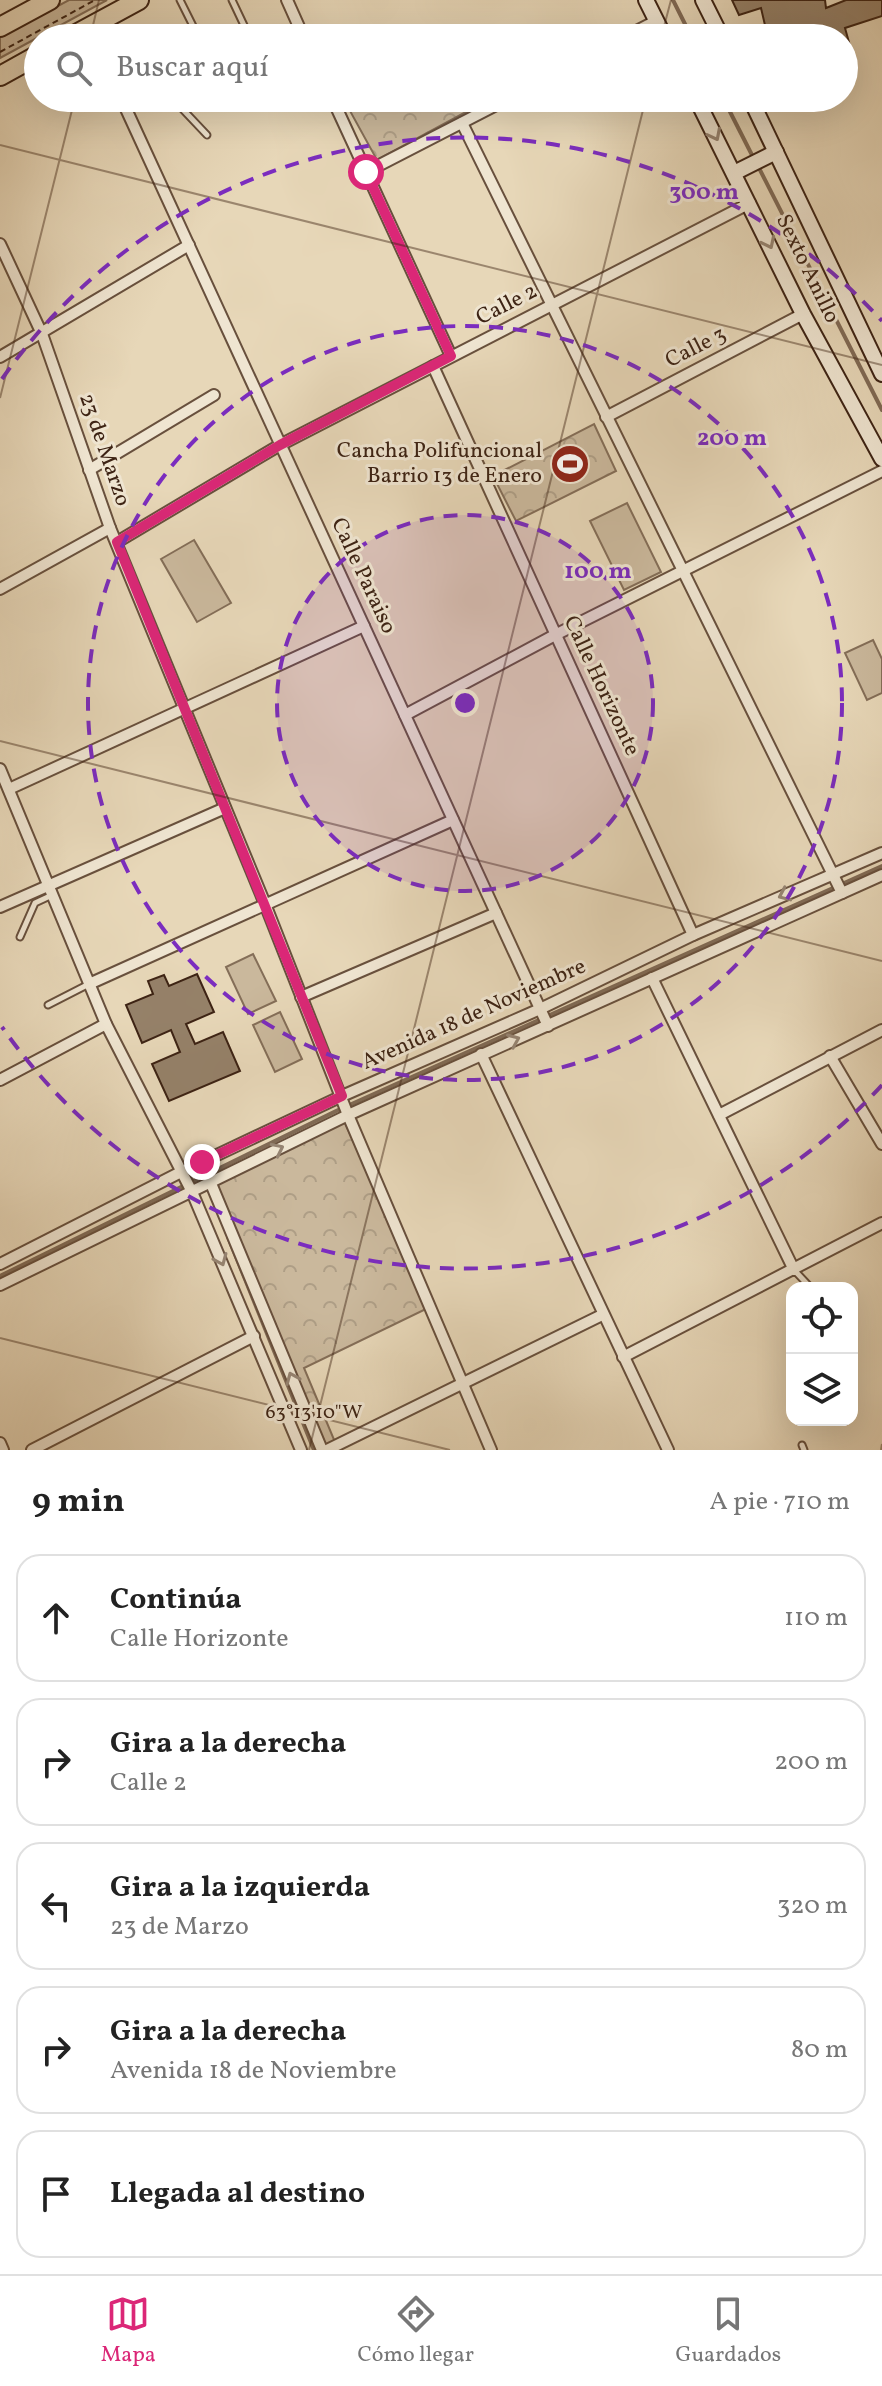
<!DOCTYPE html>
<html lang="es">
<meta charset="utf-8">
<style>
:root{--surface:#fff;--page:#f6f6f6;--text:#222;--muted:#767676;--line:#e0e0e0;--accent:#db2777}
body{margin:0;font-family:Vollkorn,serif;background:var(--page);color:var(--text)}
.controls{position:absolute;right:24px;bottom:24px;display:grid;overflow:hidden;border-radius:16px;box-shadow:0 8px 32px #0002}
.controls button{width:72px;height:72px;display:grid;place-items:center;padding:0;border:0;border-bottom:2px solid var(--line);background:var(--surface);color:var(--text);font:40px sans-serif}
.stop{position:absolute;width:24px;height:24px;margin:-18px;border:6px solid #db2777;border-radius:50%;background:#fff}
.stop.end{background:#db2777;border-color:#fff;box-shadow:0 2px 8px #0008}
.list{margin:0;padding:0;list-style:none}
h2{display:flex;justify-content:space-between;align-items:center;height:104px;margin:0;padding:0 32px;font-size:34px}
h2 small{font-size:26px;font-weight:400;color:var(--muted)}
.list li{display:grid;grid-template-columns:52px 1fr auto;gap:24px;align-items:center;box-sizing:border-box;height:128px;margin:0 16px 16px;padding:0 16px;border:2px solid var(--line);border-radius:24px}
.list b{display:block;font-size:30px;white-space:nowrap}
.list p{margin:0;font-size:26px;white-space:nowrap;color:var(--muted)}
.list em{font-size:26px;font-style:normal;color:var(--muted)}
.icon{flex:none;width:44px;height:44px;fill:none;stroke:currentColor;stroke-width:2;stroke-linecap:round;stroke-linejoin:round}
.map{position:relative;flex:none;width:882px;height:1450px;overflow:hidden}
.search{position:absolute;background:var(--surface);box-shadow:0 8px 32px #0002;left:24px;right:24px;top:24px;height:88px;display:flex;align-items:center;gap:20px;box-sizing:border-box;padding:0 28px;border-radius:44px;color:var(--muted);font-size:30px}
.sheet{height:824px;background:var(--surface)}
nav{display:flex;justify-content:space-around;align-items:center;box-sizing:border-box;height:112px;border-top:2px solid var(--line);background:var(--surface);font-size:22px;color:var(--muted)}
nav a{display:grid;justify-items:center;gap:4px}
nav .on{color:var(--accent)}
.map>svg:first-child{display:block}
.grass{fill:#cab89c;stroke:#846e58;stroke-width:2}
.park{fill:url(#park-crowns);stroke:#846e58;stroke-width:2}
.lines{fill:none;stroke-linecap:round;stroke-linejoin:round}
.stream{stroke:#806a55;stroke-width:4}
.building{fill:#958169;stroke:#3d2314;stroke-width:2}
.lane-casing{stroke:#68503d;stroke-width:9}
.street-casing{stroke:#68503d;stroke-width:14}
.secondary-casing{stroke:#3d2314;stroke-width:18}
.highway-casing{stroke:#3d2314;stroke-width:22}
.path{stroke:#3d2314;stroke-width:2;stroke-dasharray:6 4;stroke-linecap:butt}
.lane{stroke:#efe5d1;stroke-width:5}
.street{stroke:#efe5d1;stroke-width:10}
.secondary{stroke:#efe5d1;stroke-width:14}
.highway{stroke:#e7d7b8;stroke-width:18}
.oneway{stroke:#968472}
.route{stroke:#db2777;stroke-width:10}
.ticks{fill:none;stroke:#3d2314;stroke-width:2;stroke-opacity:0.45}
.ring{fill:none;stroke:#7b2cbf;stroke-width:4;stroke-dasharray:14 10}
.labels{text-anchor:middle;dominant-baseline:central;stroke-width:6;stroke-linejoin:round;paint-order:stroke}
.street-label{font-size:22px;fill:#3d2314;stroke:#efe5d1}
.poi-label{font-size:22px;fill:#3d2314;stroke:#efe5d1;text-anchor:end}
.ticks-label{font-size:20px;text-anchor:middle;fill:#3d2314;stroke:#efe5d1;stroke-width:6;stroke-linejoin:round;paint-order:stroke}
.centre{fill:#7b2cbf;stroke:#efe5d1;stroke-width:4}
.ring-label{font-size:24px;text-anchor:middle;font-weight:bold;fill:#7b2cbf;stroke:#efe5d1;stroke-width:6;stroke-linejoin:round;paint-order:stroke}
</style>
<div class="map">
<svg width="882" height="1450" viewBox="0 0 882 1450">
<defs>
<pattern id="park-crowns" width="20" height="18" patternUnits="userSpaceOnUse" patternTransform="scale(2)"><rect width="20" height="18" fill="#cab89c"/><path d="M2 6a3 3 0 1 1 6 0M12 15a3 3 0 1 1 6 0" fill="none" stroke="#ae9e86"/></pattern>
</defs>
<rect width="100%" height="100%" fill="#e7d7b8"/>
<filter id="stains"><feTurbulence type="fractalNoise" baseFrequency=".0025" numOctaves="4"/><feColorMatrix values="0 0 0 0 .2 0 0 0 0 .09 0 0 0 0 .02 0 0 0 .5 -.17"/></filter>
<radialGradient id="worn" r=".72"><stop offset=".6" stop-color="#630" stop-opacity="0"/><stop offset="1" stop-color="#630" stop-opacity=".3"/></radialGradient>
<g class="grass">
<polygon points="69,0 107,0 0,58 0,37"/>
<polygon points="627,503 661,572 624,590 590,521"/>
<polygon points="194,540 231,603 197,622 161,559"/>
<polygon points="873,640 882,659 882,693 867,700 845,653"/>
<polygon points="253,954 276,1001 248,1014 226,967"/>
<polygon points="280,1012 302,1059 275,1072 253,1025"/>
</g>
<g class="park">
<polygon points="348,98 458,98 466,112 377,160 344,100"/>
<polygon points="594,424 616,471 516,521 493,476"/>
<polygon points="341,1114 428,1308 304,1368 335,1442 323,1448 212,1188 218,1174"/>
</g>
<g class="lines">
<g class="stream">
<polyline points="673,0 692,38"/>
<polyline points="723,98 754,159"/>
<polyline points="758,166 882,410"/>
<polyline points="228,1237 314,1450"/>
<polyline points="0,1276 336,1111 882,866"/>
</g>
</g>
<g class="building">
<polygon points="732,0 825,0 826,8 846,0 882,0 882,16 845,28 855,64 844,67 844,38 768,38 761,8 739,15"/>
<polygon points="197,974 214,1012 186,1024 195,1044 223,1032 240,1071 169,1101 152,1064 180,1052 171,1030 142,1043 126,1005 153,994 148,981 164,975 169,986"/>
</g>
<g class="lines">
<defs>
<g id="lane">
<polyline points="180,0 199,38"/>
<polyline points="232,0 250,38"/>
<polyline points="172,98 207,135"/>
<polyline points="20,937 35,903 50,896"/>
<polyline points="48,1005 89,984"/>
<polyline points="795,1271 811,1288"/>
<polyline points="802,1445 804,1450"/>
</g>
<g id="street">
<polyline points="287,0 304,38"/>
<polyline points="623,38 656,21"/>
<polyline points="121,98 548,1026"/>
<polyline points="332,98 451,356"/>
<polyline points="462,123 842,893"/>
<polyline points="366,172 510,98"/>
<polyline points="0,244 42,334 110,528 265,904 348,1115 491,1450"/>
<polyline points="0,357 189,245"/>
<polyline points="433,366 693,935"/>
<polyline points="606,417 803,314"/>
<polyline points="89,470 214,395"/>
<polyline points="117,542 280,445 750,203"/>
<polyline points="0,589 110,528"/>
<polyline points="405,715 555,635 882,471"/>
<polyline points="0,769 106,1024 192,1192 301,1450"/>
<polyline points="9,789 364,626"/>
<polyline points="0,907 225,808"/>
<polyline points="652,978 794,1270"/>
<polyline points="89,984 453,820"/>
<polyline points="301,997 496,913"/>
<polyline points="481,1054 668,1450"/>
<polyline points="830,1056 882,1144"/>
<polyline points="0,1080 106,1024"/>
<polyline points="719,1115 882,1030"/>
<polyline points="202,1162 322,1450"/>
<polyline points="0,1264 181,1172 342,1096 540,1009 693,935 882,853"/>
<polyline points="0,1285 348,1115 882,875"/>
<polyline points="623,1357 882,1223"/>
<polyline points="0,1443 3,1450"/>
<polyline points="32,1450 254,1336"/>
<polyline points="327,1450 602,1315"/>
</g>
<g id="secondary">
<polyline points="646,0 665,38"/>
<polyline points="703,0 722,38"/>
<polyline points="696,98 803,314 882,459"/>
<polyline points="750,98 882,374"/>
<polyline points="734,173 776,152"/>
</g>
<g id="highway">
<polyline points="0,27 50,0"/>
<polyline points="69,38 139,0"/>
<polyline points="0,76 38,55"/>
</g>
</defs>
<use href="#lane" class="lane-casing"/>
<use href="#street" class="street-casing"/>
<use href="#secondary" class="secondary-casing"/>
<use href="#highway" class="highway-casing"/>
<polyline class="path" points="0,52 95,0"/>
<use href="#lane" class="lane"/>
<use href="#street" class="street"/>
<use href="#secondary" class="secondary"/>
<use href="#highway" class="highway"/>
</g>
<defs><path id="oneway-chevron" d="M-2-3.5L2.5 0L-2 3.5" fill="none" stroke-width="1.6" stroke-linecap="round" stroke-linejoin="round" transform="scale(2)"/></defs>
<g class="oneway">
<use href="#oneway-chevron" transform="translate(715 135) rotate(63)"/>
<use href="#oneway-chevron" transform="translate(769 243) rotate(64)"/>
<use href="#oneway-chevron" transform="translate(784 895) rotate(156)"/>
<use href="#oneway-chevron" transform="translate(514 1040) rotate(-23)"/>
<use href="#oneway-chevron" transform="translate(278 1149) rotate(-26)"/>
<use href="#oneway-chevron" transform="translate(221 1260) rotate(67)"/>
<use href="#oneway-chevron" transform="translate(292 1378) rotate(-113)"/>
</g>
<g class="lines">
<polyline class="route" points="202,1162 342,1096 117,542 280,445 451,356 366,172"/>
</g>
<path class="ticks" d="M90,38l9,-38M661,38l10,-38M0,145l882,220M0,398l75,-300M0,741l882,220M0,1338l450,112M309,1450l337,-1352M881,1450l1,-6"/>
<circle cx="465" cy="703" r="188" fill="#7b2cbf" fill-opacity=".12"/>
<g class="ring">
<circle cx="465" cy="703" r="188"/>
<circle cx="465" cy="703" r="377"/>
<path d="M882 1085A565 565 0 0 1 2 1027M2 379A565 565 0 0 1 882 321"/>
</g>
<defs>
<symbol id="stadium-disc" viewBox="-11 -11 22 22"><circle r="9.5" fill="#8f2418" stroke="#efe5d1"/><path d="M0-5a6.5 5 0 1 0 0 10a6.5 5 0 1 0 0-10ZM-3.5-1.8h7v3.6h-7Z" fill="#fff"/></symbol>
</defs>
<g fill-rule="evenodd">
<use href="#stadium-disc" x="548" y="442" width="44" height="44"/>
</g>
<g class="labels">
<g class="street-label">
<text transform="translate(807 269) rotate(64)">Sexto Anillo</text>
<text transform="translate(507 305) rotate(-27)">Calle 2</text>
<text transform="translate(696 348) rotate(-27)">Calle 3</text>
<text transform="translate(104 450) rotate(71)">23 de Marzo</text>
<text transform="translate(363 576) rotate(65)">Calle Paraiso</text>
<text transform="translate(601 686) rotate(65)">Calle Horizonte</text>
<text transform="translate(474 1015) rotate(-24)">Avenida 18 de Noviembre</text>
</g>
<g class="poi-label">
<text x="542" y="451">Cancha Polifuncional<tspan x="542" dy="25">Barrio 13 de Enero</tspan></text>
</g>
</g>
<g class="ticks-label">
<text x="314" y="1418">63°13'10"W</text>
</g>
<circle cx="465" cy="703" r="12" class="centre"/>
<g class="ring-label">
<text x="704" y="199">300 m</text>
<text x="732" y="445">200 m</text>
<text x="598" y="578">100 m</text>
</g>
<rect width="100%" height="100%" filter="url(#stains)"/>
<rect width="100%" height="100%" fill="url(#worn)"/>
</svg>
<div class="controls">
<button><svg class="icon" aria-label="locate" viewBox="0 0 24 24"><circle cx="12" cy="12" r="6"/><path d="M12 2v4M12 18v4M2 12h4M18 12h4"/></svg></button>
<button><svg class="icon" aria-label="layers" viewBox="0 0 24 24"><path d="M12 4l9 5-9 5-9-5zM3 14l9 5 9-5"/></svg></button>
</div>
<div class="stop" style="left:366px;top:172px"></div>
<div class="stop end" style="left:202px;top:1162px"></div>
<div class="search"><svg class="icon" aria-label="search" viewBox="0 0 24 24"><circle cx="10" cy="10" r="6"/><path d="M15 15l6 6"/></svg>Buscar aquí</div>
</div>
<section class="sheet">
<h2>9 min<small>A pie · 710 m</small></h2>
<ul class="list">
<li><svg class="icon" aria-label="ahead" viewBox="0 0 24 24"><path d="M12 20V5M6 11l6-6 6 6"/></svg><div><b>Continúa</b><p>Calle Horizonte</p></div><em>110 m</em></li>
<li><svg class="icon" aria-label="right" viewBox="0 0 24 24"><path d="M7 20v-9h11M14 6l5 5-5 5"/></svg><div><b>Gira a la derecha</b><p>Calle 2</p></div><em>200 m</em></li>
<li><svg class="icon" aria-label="left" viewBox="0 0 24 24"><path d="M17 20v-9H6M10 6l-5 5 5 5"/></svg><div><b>Gira a la izquierda</b><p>23 de Marzo</p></div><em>320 m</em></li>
<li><svg class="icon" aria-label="right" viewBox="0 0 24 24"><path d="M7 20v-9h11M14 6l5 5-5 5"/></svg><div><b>Gira a la derecha</b><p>Avenida 18 de Noviembre</p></div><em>80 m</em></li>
<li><svg class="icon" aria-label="arrive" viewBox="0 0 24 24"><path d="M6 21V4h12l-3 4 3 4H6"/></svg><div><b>Llegada al destino</b></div></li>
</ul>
</section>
<nav>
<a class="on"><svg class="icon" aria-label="map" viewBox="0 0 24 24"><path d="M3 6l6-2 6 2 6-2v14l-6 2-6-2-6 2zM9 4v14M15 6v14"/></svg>Mapa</a>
<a><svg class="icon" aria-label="directions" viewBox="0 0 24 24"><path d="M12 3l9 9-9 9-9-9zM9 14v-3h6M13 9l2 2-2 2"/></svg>Cómo llegar</a>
<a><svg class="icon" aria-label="saved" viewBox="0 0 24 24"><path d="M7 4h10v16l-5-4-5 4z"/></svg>Guardados</a>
</nav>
